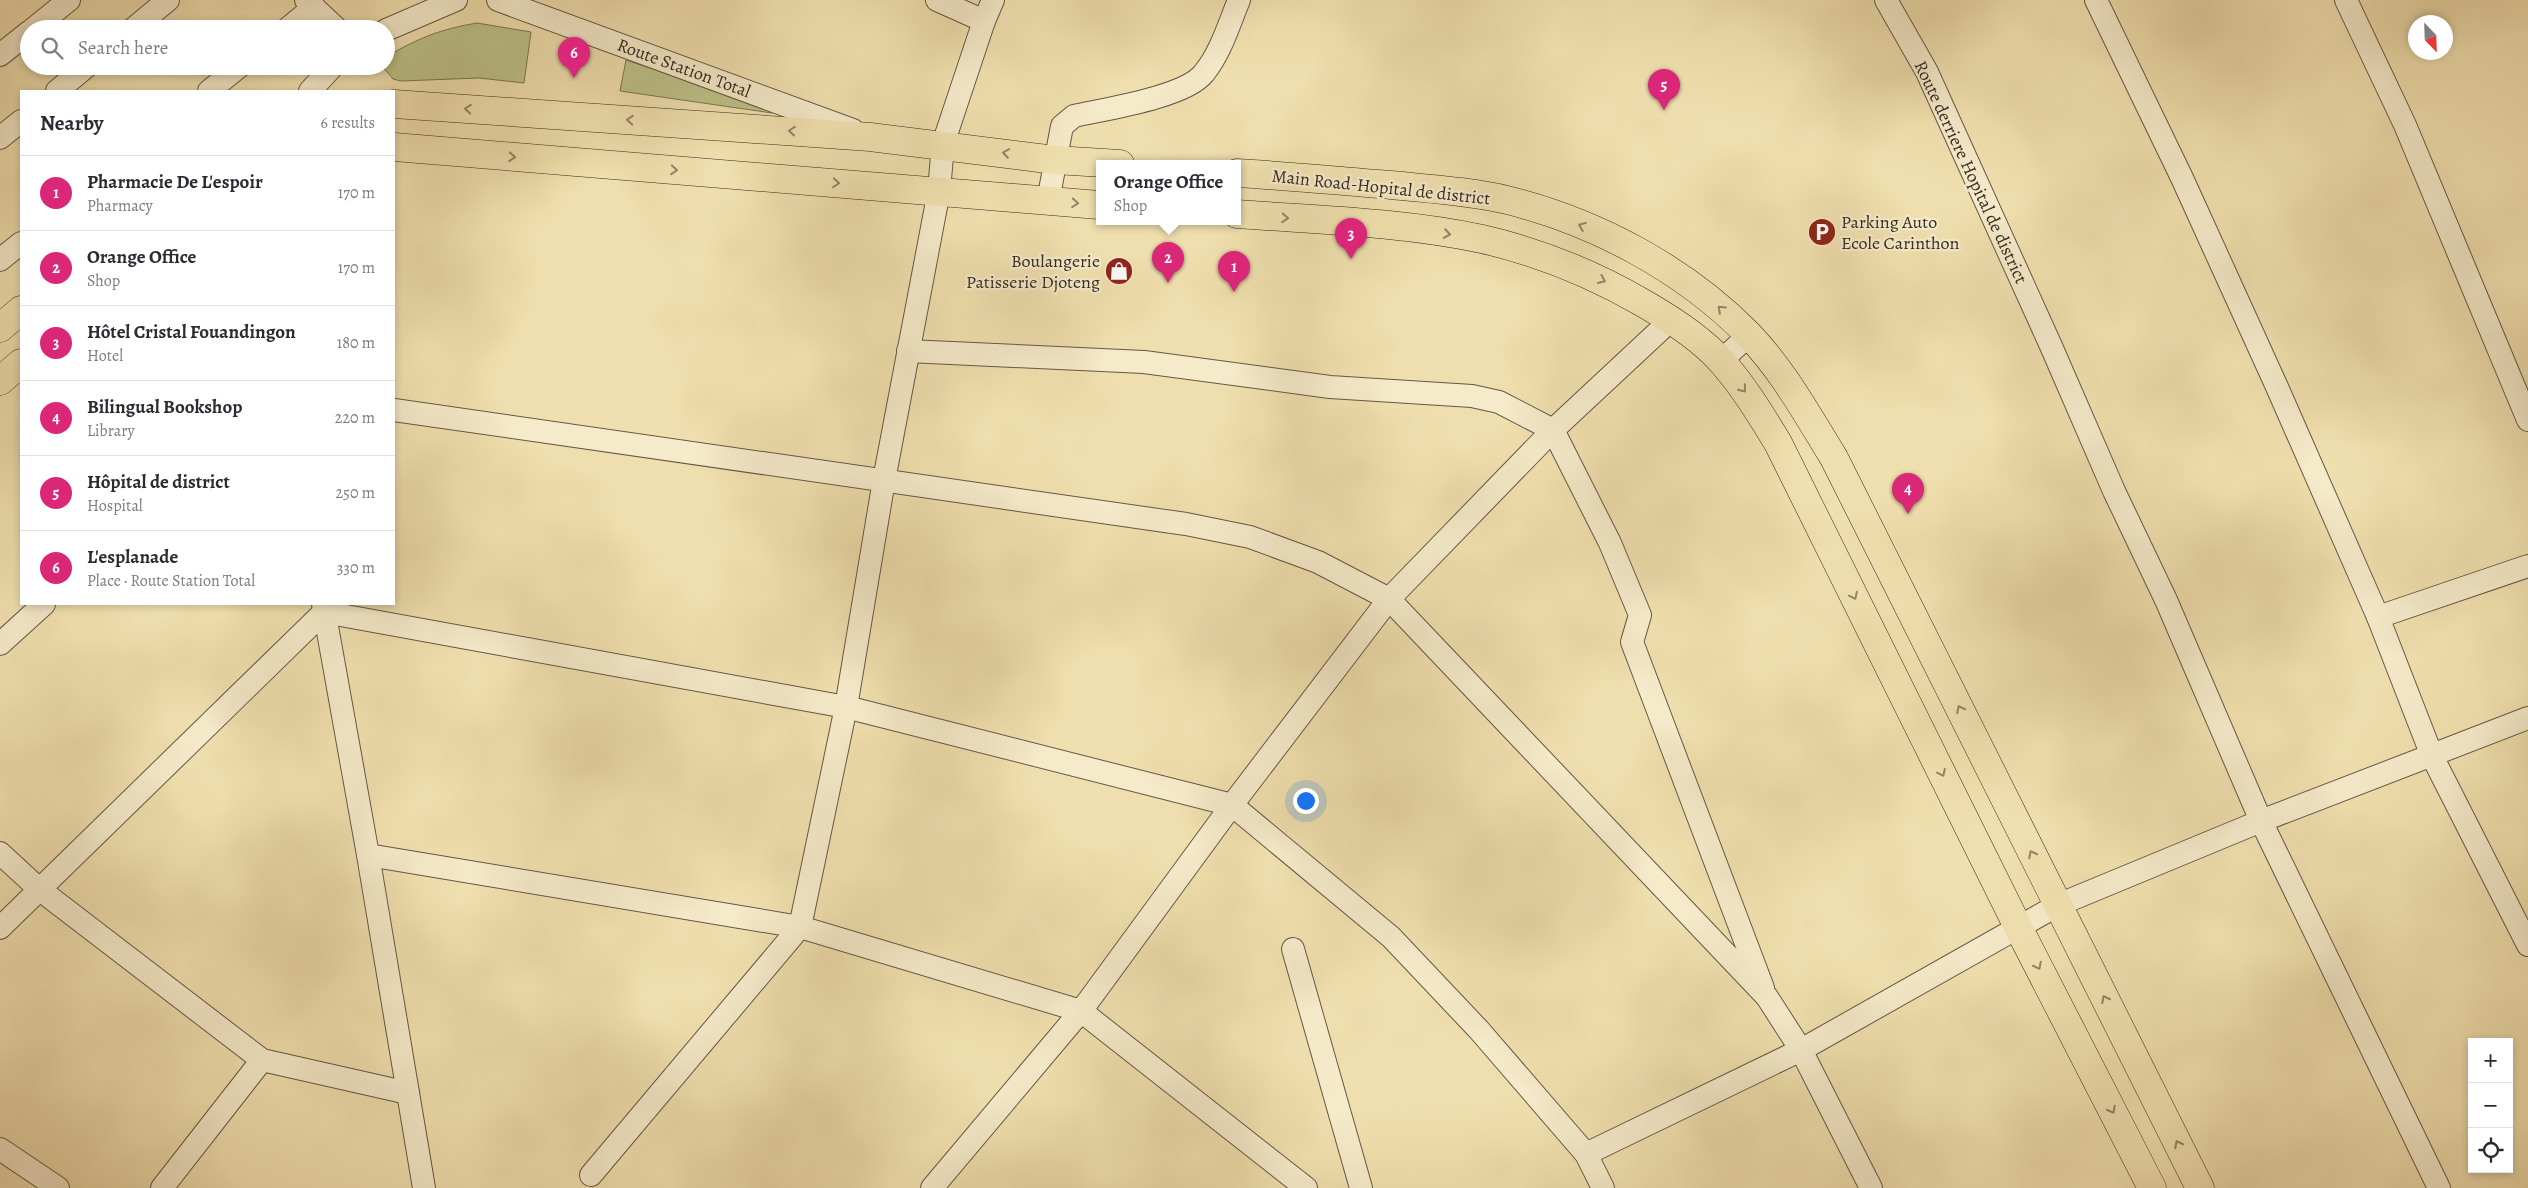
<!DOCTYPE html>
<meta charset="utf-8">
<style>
:root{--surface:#fff;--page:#f7f7f7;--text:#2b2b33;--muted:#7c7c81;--line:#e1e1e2;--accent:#db2777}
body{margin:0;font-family:Alegreya,serif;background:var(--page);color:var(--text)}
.controls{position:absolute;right:15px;bottom:15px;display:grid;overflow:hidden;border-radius:0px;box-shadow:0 2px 8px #0003}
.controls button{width:45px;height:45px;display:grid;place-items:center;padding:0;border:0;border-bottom:1px solid var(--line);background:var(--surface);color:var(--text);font:25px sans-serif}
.compass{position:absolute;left:2408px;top:15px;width:45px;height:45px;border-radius:50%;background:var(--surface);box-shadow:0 2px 8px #0003;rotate:157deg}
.you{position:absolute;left:1305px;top:800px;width:18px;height:18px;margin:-12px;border:4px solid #fff;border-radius:50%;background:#1a73e8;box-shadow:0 0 0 8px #1a73e833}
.badge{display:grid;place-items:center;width:32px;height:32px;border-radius:50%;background:var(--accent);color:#fff;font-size:16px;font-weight:700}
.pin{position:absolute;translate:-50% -41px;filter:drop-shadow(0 1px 2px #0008)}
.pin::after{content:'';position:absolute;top:26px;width:18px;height:15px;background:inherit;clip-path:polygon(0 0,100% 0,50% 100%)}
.popup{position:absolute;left:1096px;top:160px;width:145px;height:65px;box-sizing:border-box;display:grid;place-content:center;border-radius:0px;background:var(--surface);filter:drop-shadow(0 1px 4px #0005);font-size:16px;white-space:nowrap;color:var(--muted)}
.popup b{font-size:19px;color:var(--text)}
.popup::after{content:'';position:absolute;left:50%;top:100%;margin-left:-10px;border:10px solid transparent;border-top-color:var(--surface)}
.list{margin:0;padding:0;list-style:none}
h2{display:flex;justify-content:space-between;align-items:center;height:65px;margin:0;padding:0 20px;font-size:21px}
h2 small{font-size:16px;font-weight:400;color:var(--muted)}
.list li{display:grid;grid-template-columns:32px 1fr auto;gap:15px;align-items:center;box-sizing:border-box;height:75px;padding:0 20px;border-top:1px solid var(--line)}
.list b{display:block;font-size:19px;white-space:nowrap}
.list p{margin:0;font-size:16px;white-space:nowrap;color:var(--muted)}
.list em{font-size:16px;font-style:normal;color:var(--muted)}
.icon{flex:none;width:28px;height:28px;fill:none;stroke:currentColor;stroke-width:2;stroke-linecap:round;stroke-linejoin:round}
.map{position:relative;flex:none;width:2528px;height:1188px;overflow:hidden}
.search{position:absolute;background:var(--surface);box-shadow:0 2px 8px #0003;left:20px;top:20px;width:375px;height:55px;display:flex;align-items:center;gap:12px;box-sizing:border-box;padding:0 18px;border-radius:28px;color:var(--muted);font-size:19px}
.panel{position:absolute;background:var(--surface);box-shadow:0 2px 8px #0003;left:20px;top:90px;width:375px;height:515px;border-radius:0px}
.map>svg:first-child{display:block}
.green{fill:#bdc188;stroke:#797654}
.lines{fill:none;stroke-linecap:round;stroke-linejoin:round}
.minor-casing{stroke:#645844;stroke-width:24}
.major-casing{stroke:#352b21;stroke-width:29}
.minor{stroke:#f5eaca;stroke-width:22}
.major{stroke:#f0dfae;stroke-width:28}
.oneway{stroke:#928568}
.labels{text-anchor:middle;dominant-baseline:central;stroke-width:4.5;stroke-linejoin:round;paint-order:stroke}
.street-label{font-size:18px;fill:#352b21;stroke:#f5eaca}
.poi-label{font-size:18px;fill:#352b21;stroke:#f5eaca;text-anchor:start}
</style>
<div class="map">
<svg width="2528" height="1188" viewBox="0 0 2528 1188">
<rect width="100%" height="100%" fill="#f0dfae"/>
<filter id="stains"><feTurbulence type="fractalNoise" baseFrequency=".004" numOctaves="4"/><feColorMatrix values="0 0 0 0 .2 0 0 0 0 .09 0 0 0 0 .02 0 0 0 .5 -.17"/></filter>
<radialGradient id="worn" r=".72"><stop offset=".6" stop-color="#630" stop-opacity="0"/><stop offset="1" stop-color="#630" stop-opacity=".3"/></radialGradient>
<g class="green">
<path d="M477,23l54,9 -7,51 -45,-5 -78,3 -8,-2 -11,-13h4v-9c32,-19 55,-28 91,-34z"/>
<polygon points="626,60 772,109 772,113 620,91"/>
</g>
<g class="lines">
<defs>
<g id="minor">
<polyline points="306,0 337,29"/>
<polyline points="498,0 853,130"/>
<polyline points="937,0 984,21"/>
<polyline points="1886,0 1927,72 2051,346 2114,491 2166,600 2261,821 2528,718"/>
<polyline points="2096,0 2182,178 2277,387 2378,617 2432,756 2528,945"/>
<polyline points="2346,0 2405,125 2528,420"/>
<polyline points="33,29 69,0"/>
<polyline points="133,29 168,0"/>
<polyline points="287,29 314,7"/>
<polyline points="386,30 456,0"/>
<polyline points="0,55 29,32"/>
<polyline points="57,91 87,66"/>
<polyline points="209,91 240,66"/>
<polyline points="310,91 333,66"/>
<polyline points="0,138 21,121"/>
<path d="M1048,201l14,-75 12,-10c31,-7 112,-19 130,-43 17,-21 25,-49 35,-73"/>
<polyline points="0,260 21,243"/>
<polyline points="908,351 1144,362 1330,387 1472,396 1499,402 1553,430 1610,543 1640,615 1632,642 1763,988"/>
<polyline points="1721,361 1749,335"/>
<polyline points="394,410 1186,524 1250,537 1318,562 1389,599 1767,997 1801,1050 1871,1188"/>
<polyline points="323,604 368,855 424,1188"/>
<polyline points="2378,617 2528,566"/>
<polyline points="0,644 44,604"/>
<polyline points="0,853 39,889 262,1060 408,1093"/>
<polyline points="368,855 800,927 1081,1011 1306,1188"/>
<polyline points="0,928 324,612 846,707 1232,805 1391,937 1479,1030 1586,1154 1603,1188"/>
<polyline points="1293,949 1361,1188"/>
<polyline points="0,1149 58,1188"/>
<polyline points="1586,1154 1801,1050 2058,905 2261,821 2439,1188"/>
<polyline points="591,1175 800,927 846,707 884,480 939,191 943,144 984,21 993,0"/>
<polyline points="162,1188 262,1060"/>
<polyline points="932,1188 1081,1011 1232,805 1389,599 1553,430 1672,319"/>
</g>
<g id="major">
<polyline points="394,104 870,137 1055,160 1120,164"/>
<polyline points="394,147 1099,205"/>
<path d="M1237,173c51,3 103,8 154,12 38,4 78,6 116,15 89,22 177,69 241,134 35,36 60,82 86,124l366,730"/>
<path d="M1237,214c81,6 165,8 245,25 57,13 111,35 161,64 28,16 58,35 79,59 22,25 39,53 56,81l240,484 134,261"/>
<polyline points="0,328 21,310"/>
<polyline points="0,381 21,363"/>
</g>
</defs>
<use href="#minor" class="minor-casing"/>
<use href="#major" class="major-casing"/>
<use href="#minor" class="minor"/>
<use href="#major" class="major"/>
</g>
<defs><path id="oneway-chevron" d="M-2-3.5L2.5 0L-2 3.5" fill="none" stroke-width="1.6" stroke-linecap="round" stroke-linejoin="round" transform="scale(1.25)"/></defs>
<g class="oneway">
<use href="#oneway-chevron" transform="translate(468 109) rotate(-176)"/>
<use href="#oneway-chevron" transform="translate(630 120) rotate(-176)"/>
<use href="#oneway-chevron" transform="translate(792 131) rotate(-176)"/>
<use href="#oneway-chevron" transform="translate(1006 153) rotate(-172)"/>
<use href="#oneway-chevron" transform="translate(512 157) rotate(5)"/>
<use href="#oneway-chevron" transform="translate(674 170) rotate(5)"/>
<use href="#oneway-chevron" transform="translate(836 183) rotate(5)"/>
<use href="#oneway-chevron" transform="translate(1075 203) rotate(4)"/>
<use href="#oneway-chevron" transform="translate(1285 218) rotate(4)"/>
<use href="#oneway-chevron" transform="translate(1582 226) rotate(-158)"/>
<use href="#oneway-chevron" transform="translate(1447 234) rotate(8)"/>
<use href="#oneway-chevron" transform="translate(1602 280) rotate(23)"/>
<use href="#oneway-chevron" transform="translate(1721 309) rotate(-137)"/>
<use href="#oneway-chevron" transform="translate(1743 389) rotate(52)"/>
<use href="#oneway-chevron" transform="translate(1854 596) rotate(64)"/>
<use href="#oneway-chevron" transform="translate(1960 709) rotate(-117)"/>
<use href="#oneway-chevron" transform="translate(1942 773) rotate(64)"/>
<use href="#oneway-chevron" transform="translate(2032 854) rotate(-117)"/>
<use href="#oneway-chevron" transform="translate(2038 966) rotate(63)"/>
<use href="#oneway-chevron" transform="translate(2105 999) rotate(-117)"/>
<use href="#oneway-chevron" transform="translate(2112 1110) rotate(63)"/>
<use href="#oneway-chevron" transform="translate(2178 1144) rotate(-117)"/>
</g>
<defs>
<symbol id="parking-disc" viewBox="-11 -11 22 22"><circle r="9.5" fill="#8f2418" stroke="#f5eaca"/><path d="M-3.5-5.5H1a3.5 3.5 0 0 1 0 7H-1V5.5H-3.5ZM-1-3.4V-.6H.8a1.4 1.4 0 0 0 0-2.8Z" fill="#fff"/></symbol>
<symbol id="shop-disc" viewBox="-11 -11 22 22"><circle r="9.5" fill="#8f2418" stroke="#f5eaca"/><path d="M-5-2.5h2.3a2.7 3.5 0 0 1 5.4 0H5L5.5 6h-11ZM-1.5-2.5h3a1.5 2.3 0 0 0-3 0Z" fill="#fff"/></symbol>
</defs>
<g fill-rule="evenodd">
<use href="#parking-disc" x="1806" y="216" width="32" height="32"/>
<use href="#shop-disc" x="1103" y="255" width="32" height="32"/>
</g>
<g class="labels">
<g class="street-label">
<text transform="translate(684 68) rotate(20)">Route Station Total</text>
<text transform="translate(1971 172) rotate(65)">Route derriere Hopital de district</text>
<text transform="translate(1381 187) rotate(6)">Main Road-Hopital de district</text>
</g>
<g class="poi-label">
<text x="1841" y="222">Parking Auto<tspan x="1841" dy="21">Ecole Carinthon</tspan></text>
<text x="1100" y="261" text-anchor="end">Boulangerie<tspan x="1100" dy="21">Patisserie Djoteng</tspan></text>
</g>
</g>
<rect width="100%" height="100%" filter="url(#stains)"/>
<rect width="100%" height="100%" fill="url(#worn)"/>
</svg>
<div class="controls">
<button>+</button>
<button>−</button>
<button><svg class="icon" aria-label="locate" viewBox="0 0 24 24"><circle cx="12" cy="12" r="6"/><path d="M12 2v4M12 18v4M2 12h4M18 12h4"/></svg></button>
</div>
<svg class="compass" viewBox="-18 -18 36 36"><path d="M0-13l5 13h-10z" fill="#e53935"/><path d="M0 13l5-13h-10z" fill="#7c7c81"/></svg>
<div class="you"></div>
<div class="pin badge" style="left:1234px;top:292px">1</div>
<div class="pin badge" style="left:1168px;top:283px">2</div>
<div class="popup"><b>Orange Office</b>Shop</div>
<div class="pin badge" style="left:1351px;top:259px">3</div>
<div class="pin badge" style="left:1908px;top:514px">4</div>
<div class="pin badge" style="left:1664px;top:110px">5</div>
<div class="pin badge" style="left:574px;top:78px">6</div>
<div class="search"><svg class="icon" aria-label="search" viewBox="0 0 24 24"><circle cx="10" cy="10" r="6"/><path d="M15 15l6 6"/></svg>Search here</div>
<section class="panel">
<h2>Nearby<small>6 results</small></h2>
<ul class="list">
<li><span class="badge">1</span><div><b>Pharmacie De L'espoir</b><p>Pharmacy</p></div><em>170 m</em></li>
<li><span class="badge">2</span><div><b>Orange Office</b><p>Shop</p></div><em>170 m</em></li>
<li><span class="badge">3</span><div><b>Hôtel Cristal Fouandingon</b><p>Hotel</p></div><em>180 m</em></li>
<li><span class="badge">4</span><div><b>Bilingual Bookshop</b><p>Library</p></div><em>220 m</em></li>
<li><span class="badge">5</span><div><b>Hôpital de district</b><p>Hospital</p></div><em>250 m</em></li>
<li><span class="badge">6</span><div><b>L'esplanade</b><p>Place · Route Station Total</p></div><em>330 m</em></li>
</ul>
</section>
</div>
